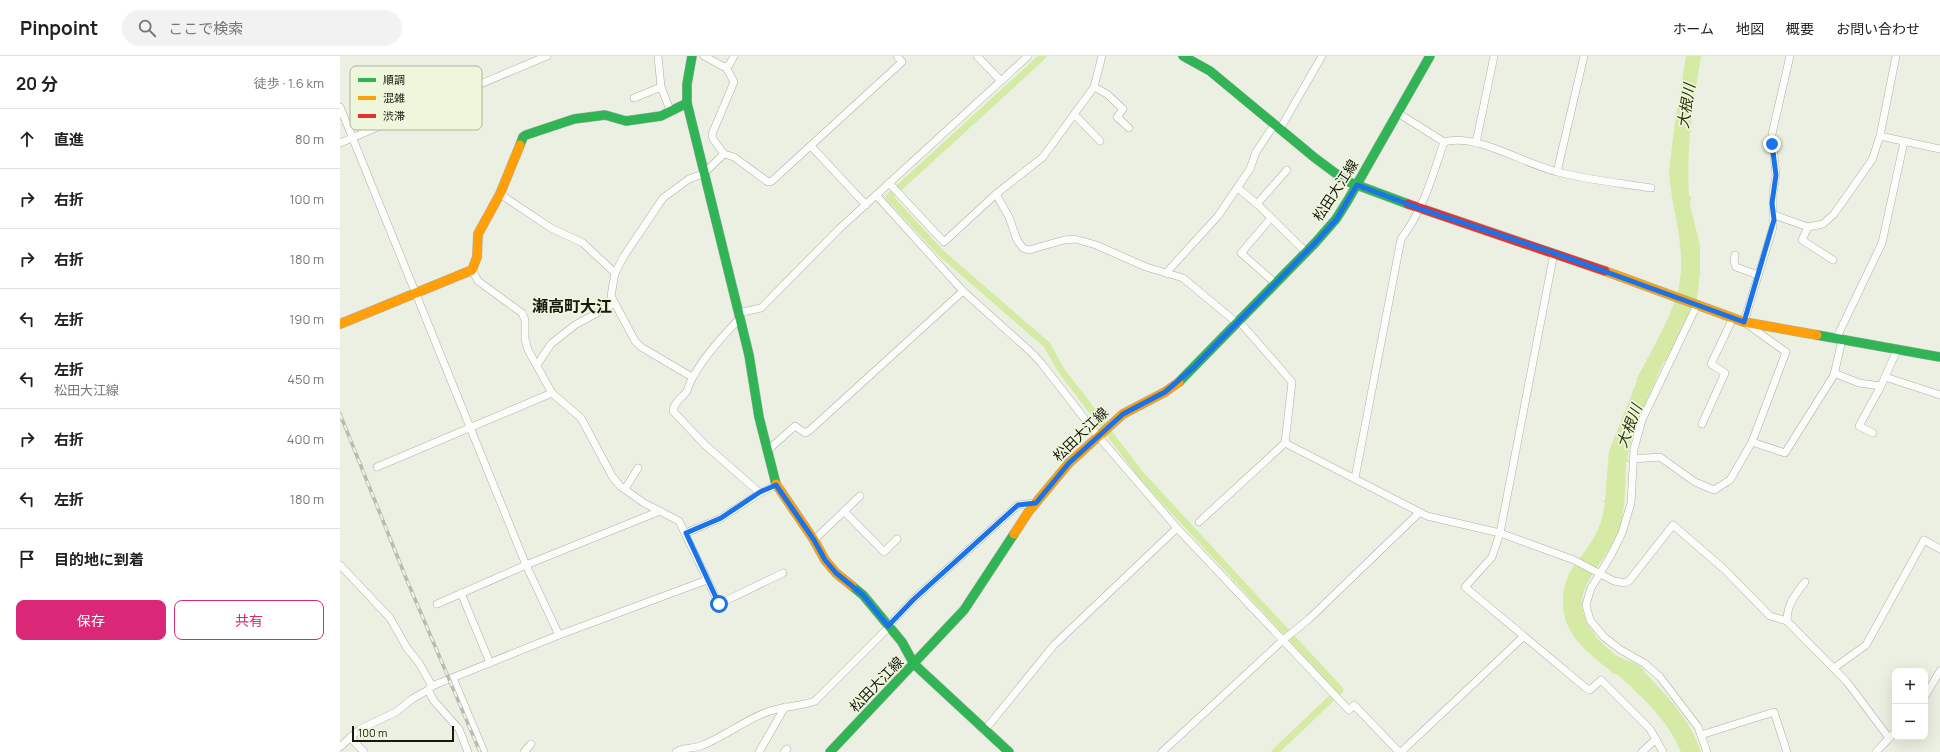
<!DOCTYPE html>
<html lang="ja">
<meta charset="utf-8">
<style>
:root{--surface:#fff;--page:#f2f2f2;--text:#222;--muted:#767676;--line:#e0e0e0;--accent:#db2777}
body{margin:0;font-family:Manrope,"Noto Sans JP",sans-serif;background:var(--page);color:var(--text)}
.controls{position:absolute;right:12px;bottom:12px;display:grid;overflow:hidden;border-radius:8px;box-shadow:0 4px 16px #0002}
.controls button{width:36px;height:36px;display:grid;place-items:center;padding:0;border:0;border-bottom:1px solid var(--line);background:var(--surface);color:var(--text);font:20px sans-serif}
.scale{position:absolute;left:12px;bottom:10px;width:102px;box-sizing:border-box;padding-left:4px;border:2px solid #161910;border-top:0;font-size:11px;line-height:14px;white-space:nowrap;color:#161910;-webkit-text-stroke:3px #eef6dc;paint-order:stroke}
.stop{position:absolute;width:12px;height:12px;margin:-9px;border:3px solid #1a73e8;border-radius:50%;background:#fff}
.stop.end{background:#1a73e8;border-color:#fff;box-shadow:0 1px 4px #0008}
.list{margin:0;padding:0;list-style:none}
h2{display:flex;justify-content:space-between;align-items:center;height:52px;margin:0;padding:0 16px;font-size:17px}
h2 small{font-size:13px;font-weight:400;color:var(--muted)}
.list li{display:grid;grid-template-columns:26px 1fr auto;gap:12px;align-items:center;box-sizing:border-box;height:60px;padding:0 16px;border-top:1px solid var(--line)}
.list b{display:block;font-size:15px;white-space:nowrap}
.list p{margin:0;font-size:13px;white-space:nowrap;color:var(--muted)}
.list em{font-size:13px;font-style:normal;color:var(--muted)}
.actions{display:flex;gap:8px;padding:12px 16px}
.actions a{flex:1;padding:9px 0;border:1px solid var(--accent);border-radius:8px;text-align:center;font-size:14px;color:var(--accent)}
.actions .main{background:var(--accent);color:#fff}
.icon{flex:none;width:22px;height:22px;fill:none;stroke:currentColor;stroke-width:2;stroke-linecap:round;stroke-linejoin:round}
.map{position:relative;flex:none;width:1600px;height:696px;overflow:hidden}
header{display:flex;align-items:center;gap:24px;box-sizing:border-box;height:56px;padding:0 20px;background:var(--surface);border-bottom:1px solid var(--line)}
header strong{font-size:19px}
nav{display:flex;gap:22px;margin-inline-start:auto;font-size:14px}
.search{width:280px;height:36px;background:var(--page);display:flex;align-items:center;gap:10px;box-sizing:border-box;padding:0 14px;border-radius:22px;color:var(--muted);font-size:15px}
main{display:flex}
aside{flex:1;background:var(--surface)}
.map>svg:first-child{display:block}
.water{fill:#d5eaa4}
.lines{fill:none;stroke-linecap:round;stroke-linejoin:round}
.canal{stroke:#d5eaa4;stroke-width:7}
.street-casing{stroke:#adb1a6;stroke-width:8}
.fast-casing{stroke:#adb1a6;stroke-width:10}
.slow-casing{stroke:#adb1a6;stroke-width:10}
.jam-casing{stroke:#adb1a6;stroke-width:10}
.street{stroke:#fcfdfb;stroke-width:7}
.fast{stroke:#30b455;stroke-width:9}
.slow{stroke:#ff9f0a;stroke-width:9}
.jam{stroke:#e5322d;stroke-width:9}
.rail-casing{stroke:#b8bab6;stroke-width:3.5}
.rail{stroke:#eef6dc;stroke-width:2;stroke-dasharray:6;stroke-linecap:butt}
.route{stroke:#1a73e8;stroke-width:5}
.labels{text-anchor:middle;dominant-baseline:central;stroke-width:3.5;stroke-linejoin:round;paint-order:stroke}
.street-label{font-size:14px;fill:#161910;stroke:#eef6dc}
.water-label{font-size:15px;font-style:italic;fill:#29330c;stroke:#eef6dc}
.quarter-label{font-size:16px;font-weight:bold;fill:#161910;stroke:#eef6dc}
.key{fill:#eef6dc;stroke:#adb49f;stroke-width:1}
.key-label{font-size:11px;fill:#161910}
</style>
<header>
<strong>Pinpoint</strong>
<div class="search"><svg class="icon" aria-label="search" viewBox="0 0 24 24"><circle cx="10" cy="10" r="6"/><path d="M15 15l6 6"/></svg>ここで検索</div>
<nav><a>ホーム</a><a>地図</a><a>概要</a><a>お問い合わせ</a></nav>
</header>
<main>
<aside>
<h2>20 分<small>徒歩 · 1.6 km</small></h2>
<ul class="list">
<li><svg class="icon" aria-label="ahead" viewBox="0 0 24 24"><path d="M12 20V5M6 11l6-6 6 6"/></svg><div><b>直進</b></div><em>80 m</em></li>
<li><svg class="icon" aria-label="right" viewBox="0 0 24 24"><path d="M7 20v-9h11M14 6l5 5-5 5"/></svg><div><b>右折</b></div><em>100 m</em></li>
<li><svg class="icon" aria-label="right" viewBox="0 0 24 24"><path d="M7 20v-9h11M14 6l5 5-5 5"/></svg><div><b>右折</b></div><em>180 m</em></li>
<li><svg class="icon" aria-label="left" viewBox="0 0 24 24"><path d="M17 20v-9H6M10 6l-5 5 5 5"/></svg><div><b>左折</b></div><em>190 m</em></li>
<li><svg class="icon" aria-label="left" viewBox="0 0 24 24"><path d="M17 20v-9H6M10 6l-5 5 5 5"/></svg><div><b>左折</b><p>松田大江線</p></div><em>450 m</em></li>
<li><svg class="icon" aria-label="right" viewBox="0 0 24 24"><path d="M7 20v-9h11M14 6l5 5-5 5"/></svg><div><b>右折</b></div><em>400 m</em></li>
<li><svg class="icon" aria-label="left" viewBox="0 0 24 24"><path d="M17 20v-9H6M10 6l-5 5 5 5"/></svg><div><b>左折</b></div><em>180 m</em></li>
<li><svg class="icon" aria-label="arrive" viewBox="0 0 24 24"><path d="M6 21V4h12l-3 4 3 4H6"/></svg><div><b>目的地に到着</b></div></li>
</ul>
<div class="actions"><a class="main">保存</a><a>共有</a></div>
</aside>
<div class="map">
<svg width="1600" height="696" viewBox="0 0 1600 696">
<rect width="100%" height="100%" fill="#ecf0e2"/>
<path class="water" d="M1346,0h15c-8,47 -15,92 -12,140h2l-1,9 10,40v28l-3,25 -31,63h-2l-31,71 -6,27 3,2 -4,1c-1,22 0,46 -7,67 -11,36 -58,62 -26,102 2,3 4,8 7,10 5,5 14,14 21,17 9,3 17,6 23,12l1,3c23,23 46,48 56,79h-20c-12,-31 -39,-55 -63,-77l-5,-2 -2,1 1,-2c-25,-20 -51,-38 -49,-74 1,-11 3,-20 9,-29 17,-23 30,-38 33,-67h-3l3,-2 4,-49 28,-70 -1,-1c17,-33 45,-76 45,-113 1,-33 -10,-63 -12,-95l-2,-1h2l5,-42z"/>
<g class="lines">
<polyline class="canal" points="703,0 549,141 601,197 707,289 721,314 801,419 1000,634 935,696"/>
<defs>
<g id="street">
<polyline points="318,0 321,31 330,54"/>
<polyline points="364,0 384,11 389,9 394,0"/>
<polyline points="637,0 661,25"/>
<polyline points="1556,0 1540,80 1600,93"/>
<polyline points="386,11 394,26 372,78 373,83 384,98 394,101 428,126 432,125 562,6 557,0"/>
<polyline points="754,31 767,38 783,53 777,61 789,72"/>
<polyline points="294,42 321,31"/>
<polyline points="0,51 186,509 219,579"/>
<polyline points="1058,57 1104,86"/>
<polyline points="734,58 760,85"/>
<polyline points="940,73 982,0"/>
<polyline points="0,87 207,0"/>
<polyline points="1136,87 1154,0"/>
<polyline points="471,90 526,149"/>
<polyline points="947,114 917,148 966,196"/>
<polyline points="1217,116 1244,0"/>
<polyline points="549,127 604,186 656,138 703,101 754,31 762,0"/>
<polyline points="898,132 917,148"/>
<polyline points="160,138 211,172 243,187 275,217"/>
<polyline points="656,138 669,161 677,184 683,192 689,194 724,184 735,183 756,189 806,211 843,222 897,267"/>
<polyline points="536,139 623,235 692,297 702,308 758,380 837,472 1005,650 1009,654 1014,649 1059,696"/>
<polyline points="1434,159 1468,171 1483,168 1494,158 1532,104 1540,80"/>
<polyline points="931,162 901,197 935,227"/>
<polyline points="1468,171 1462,184 1493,204"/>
<polyline points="1214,197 1160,477 1152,501 1125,531 1246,632 1250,634 1261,624 1310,673 1323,696"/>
<polyline points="1395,199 1394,206 1396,211 1418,219"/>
<polyline points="132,214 138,225 182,257 185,264 185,283 188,294 212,337 241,362 272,420 280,430 304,447 339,465 379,548 443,517"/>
<polyline points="826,217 878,160 910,113 916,96 934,69"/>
<polyline points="1357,249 1302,364 1294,393 1291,447 1282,477 1270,501 1251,532 1246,549 1250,564 1264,581 1281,594 1304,607 1320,621 1358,671 1367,696"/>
<polyline points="398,257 421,252 499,173 688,0"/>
<path d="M400,262c-17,18 -35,37 -47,59 -3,4 -4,10 -6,14 -5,7 -13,11 -14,20l31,33 56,49"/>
<polyline points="1496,283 1542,187 1564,86"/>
<polyline points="197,309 211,288 235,269 275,247"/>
<polyline points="1494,317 1519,327 1541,330 1557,294"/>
<polyline points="352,321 301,291 295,285 271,240 275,217 284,200 323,142 349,123 363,118 384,98"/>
<polyline points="1545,321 1600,339"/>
<polyline points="1362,368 1385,317 1371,308 1393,262"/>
<polyline points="1533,377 1519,370 1541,330"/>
<polyline points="1412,386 1445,397 1494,319 1502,284"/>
<polyline points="945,387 1087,460 1160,477 1234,504 1274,525 1285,527 1289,525 1333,469 1384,513 1430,560 1447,565 1507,626 1549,682"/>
<polyline points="428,394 455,370 465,377 470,374 623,235"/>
<polyline points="1293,403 1320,401 1355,426 1374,434 1390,424 1412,386 1446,296 1404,266 1433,171 1433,138 1436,119 1432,78 1450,0"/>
<polyline points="37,411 212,337"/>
<path d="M1015,422l46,-239c23,-30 31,-62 43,-97 31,-10 82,23 114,30 30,8 62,11 93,16"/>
<polyline points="285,433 298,412"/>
<polyline points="504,455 544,496 557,483"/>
<polyline points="859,466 945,387 952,326 899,265"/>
<polyline points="346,477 381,462 420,437 436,429"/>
<polyline points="474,484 520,440"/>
<polyline points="0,509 50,562 67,592 79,607 92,630"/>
<polyline points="121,537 150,607"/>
<polyline points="97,548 186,509 320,455"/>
<path d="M1447,565c0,-17 8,-26 18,-39"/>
<polyline points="548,570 574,543 678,449 696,447"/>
<polyline points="1494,612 1526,589 1584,484 1600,493"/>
<polyline points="113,622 144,696"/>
<polyline points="88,634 94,645 119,673 128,696"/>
<polyline points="1585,640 1600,615"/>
<polyline points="644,675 714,589 837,472"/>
<polyline points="1361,679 1434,656 1447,696"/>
<polyline points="10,681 24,696"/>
<polyline points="0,691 20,673 56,656 72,643 88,634 92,630 219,579 367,524"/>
<polyline points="184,696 191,688"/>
<path d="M336,696c8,-5 19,-3 27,-7 22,-9 42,-25 64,-33 15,-6 32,-5 48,-11l74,-74"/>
<polyline points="419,696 445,651"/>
<polyline points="444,696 447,693"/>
<polyline points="822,696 943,584 969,563 1079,457"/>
<polyline points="1061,696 1183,581"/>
<polyline points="1302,696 1316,683"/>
<polyline points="1536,696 1555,676"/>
</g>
<g id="fast">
<polyline points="352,0 347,28 347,47 409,299 419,361 436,428"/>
<polyline points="843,0 870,15 975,102 1006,125 1068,148"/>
<polyline points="180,89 183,81 186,79 234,63 265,59 286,65 321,60 347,47"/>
<polyline points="1477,279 1600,301"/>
<polyline points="839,326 975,187 996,163 1008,144 1090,0"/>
<polyline points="512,530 523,539 562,586 574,608 669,696"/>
<polyline points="490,696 624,554 674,478"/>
</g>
<g id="slow">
<polyline points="1265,215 1404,266 1477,279"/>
<polyline points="0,268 132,214 137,201 138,178 160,138 180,89"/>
<polyline points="436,428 474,484 485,504 496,517 512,530"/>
<polyline points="674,478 689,455 729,407 783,358 825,336 839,326"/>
</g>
<polyline id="jam" points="1068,148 1265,215"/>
</defs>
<use href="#street" class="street-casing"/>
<use href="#fast" class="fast-casing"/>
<use href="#slow" class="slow-casing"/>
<use href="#jam" class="jam-casing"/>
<use href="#street" class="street"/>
<use href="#fast" class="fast"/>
<use href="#slow" class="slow"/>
<use href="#jam" class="jam"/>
<defs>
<polyline id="rail" points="0,358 66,522 140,696"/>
</defs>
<use href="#rail" class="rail-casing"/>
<use href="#rail" class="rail"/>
</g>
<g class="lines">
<polyline class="route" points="379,548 346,477 381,462 420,436 436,429 474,484 485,504 496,517 523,539 548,570 574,543 678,449 696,447 729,407 783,358 825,336 853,312 975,187 996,164 1017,129 1081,153 1214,197 1404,266 1434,164 1432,147 1436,119 1432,88"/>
</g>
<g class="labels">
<g class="street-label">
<text transform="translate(995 134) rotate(-57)">松田大江線</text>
<text transform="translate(740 378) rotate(-44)">松田大江線</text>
<text transform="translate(536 628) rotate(-46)">松田大江線</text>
</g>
<g class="water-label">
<text transform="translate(1346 50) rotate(-81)">大根川</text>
<text transform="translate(1289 370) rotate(-69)">大根川</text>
</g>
<g class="quarter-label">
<text x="232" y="250">瀬高町大江</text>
</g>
</g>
<rect x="10" y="10" width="132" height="64" rx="6" class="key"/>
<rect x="18" y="22" width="18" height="4" fill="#30b455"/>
<rect x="18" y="40" width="18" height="4" fill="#ff9f0a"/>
<rect x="18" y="58" width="18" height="4" fill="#e5322d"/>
<g class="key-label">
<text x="43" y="28">順調</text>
<text x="43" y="46">混雑</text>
<text x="43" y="64">渋滞</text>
</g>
</svg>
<div class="controls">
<button>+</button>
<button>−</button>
</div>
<div class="scale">100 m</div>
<div class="stop" style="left:379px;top:548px"></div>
<div class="stop end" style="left:1432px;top:88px"></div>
</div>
</main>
